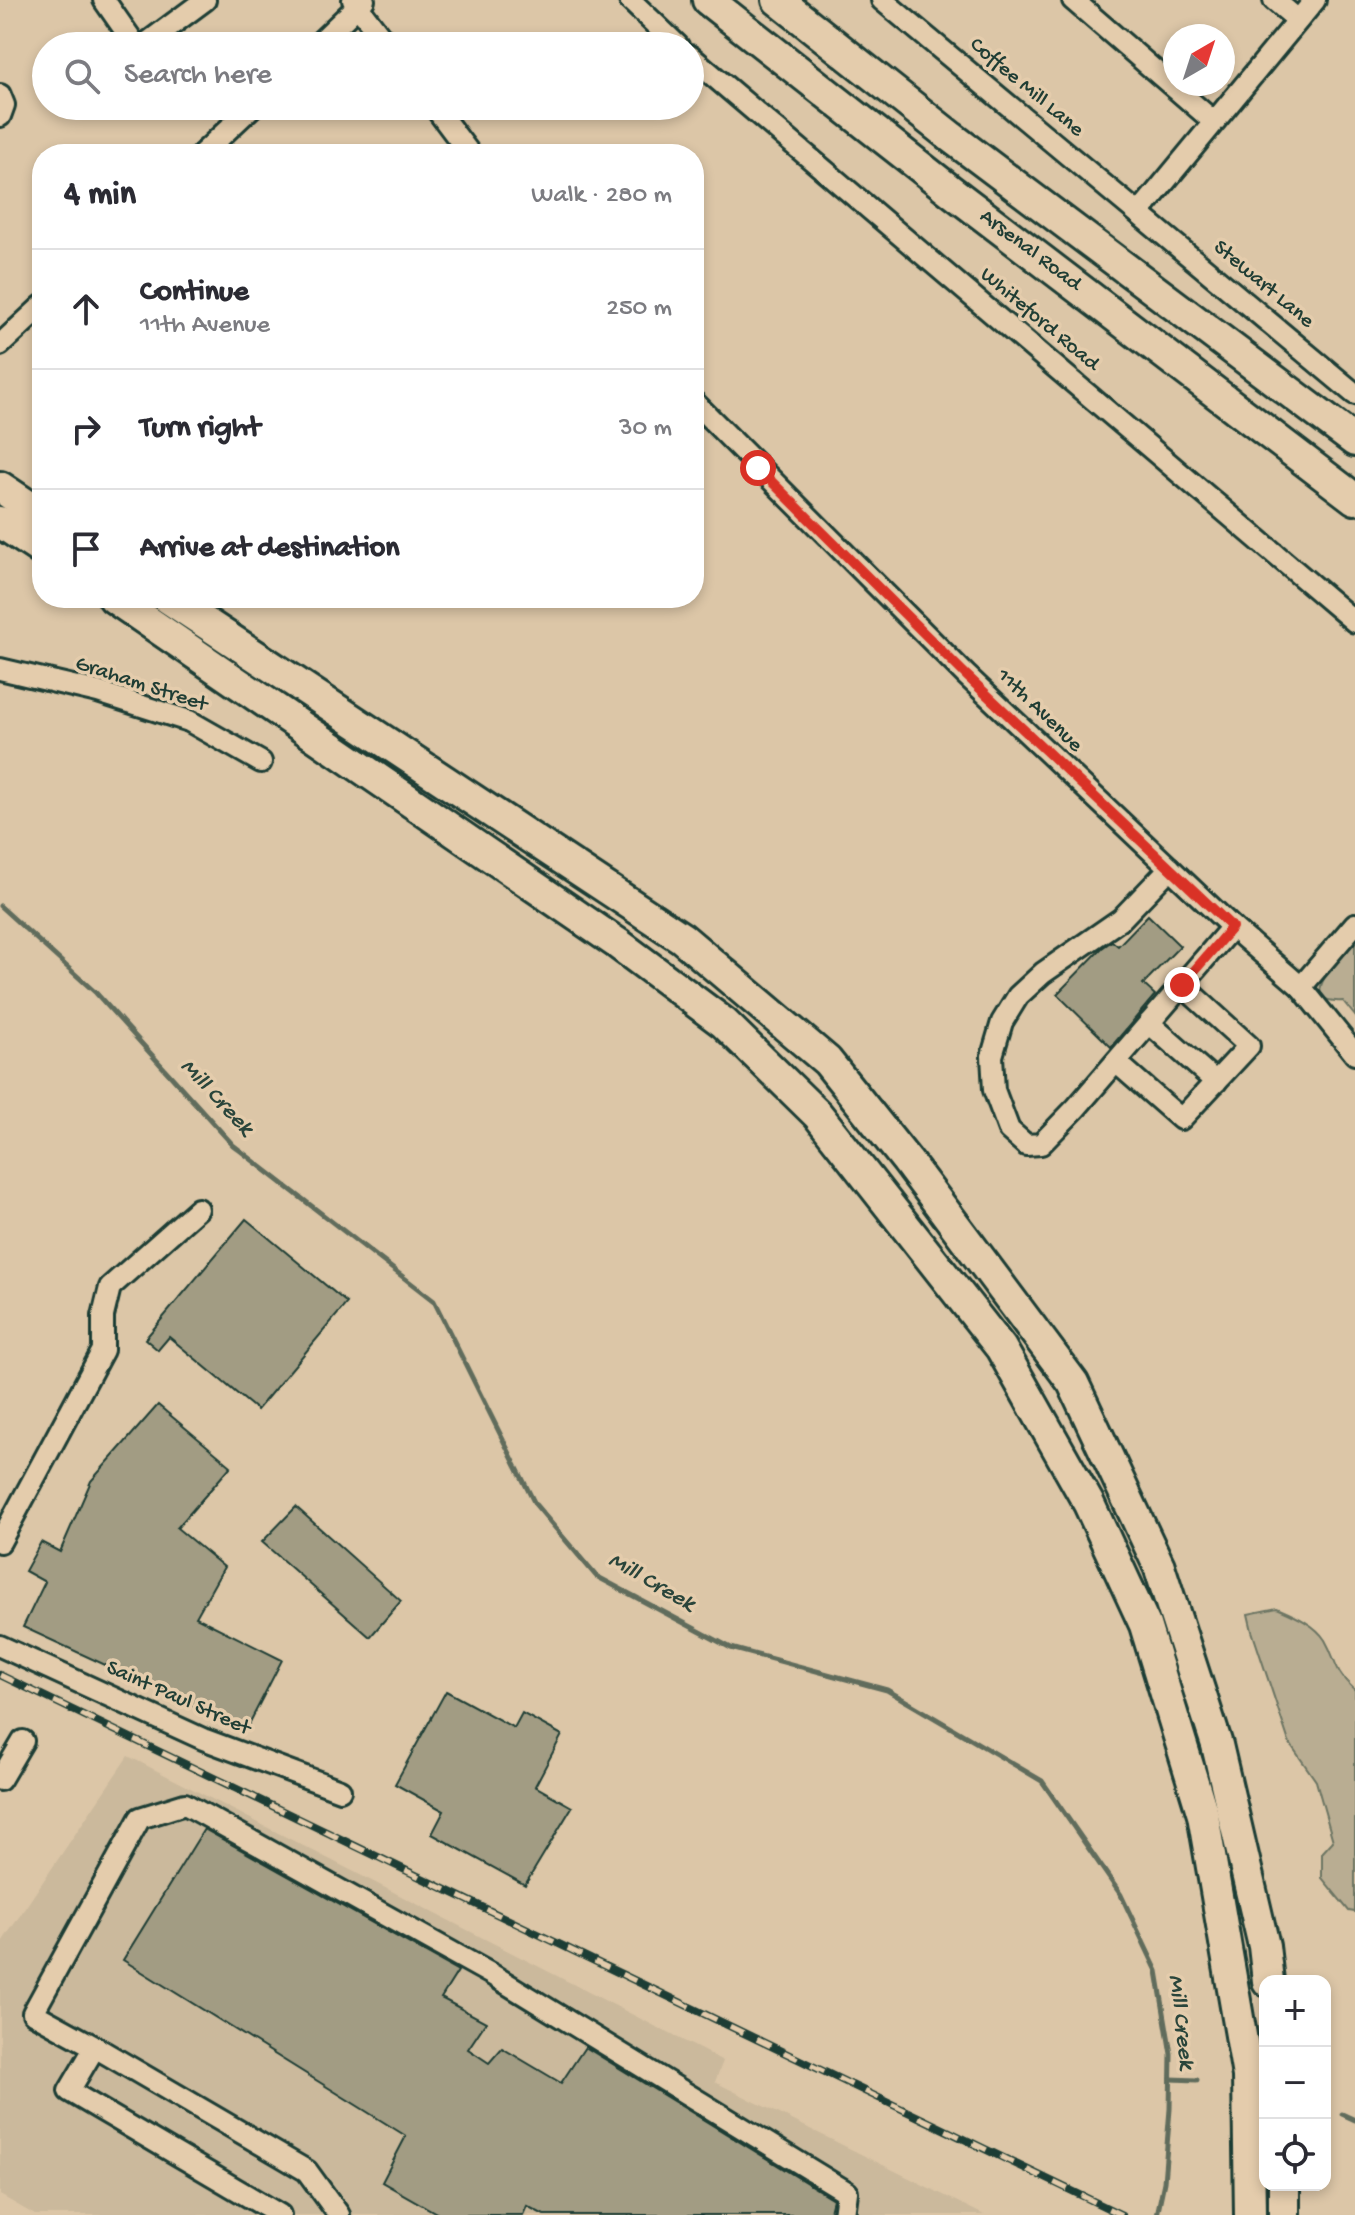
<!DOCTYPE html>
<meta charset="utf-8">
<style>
:root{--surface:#fff;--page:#f7f7f7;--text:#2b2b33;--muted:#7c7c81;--line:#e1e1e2}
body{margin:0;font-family:"Gochi Hand",sans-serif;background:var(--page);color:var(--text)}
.controls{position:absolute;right:24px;bottom:24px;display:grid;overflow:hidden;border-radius:16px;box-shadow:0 4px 12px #0003}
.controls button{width:72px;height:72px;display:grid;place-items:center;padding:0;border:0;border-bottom:2px solid var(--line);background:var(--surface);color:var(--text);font:40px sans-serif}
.compass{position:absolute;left:1163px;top:24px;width:72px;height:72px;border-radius:50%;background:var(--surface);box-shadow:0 4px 12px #0003;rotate:39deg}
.stop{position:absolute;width:24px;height:24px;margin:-18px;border:6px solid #d93025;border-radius:50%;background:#fff}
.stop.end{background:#d93025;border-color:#fff;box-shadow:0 2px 8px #0008}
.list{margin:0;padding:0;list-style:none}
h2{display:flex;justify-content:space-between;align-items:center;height:104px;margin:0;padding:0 32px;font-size:34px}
h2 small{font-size:26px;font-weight:400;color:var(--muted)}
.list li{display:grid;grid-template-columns:52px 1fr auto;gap:24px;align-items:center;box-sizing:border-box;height:120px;padding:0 32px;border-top:2px solid var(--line)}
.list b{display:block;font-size:30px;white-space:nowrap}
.list p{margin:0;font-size:26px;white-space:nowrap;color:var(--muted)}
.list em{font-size:26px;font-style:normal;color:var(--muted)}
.icon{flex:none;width:44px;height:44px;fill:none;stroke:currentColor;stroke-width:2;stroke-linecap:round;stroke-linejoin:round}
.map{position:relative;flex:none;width:1355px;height:2215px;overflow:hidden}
.search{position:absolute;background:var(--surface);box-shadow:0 4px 12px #0003;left:32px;top:32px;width:672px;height:88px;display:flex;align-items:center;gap:20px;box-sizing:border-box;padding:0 28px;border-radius:44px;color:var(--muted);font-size:30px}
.panel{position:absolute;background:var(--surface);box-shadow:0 4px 12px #0003;left:32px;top:144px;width:672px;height:464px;border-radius:32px}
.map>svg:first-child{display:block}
.built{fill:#cbb99c}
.green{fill:#b9ad92;stroke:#6c7563;stroke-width:2}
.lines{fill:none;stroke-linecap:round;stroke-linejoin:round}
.stream{stroke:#606c5c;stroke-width:5}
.building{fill:#a29c83;stroke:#1f3d34;stroke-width:2}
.minor-casing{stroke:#1f3d34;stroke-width:26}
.highway-casing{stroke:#1f3d34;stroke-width:36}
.minor{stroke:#e4ccac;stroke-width:20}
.highway{stroke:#e4ccac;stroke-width:30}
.rail-casing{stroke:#1f3d34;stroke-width:8}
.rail{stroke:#e4ccac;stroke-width:5;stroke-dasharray:15;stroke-linecap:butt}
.route{stroke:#d93025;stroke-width:10}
.labels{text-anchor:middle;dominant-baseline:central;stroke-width:7;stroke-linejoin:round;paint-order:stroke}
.street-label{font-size:22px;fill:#1f3d34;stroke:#e4ccac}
.water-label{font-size:24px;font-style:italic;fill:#2a453b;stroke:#e4ccac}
</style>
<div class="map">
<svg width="1355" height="2215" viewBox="0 0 1355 2215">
<rect width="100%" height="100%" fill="#dcc6a7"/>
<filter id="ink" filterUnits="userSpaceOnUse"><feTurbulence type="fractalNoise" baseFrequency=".0125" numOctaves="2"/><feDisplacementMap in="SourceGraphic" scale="16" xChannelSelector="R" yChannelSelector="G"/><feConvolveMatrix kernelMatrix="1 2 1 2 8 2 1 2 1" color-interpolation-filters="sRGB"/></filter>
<g filter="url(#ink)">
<polygon class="built" points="128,1756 723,2061 715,2082 984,2215 35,2215 0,2195 0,1945"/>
<g class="green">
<path d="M1355,940v76l-12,-15c-52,3 0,-47 12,-61z"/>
<path d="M1277,1608c16,7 38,16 48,32 13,23 8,30 30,50v222l-6,-1 -27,-33v-25l11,-12 -17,-60 -27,-39 -37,-111 -4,-17z"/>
</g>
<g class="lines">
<g class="stream">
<polyline points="0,906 96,993 233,1145 434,1301 535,1504 596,1576 731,1648 887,1690 1042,1781 1121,1895 1157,1971 1171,2054 1170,2109 1164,2182 1157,2215"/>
<polyline points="1171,2079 1197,2080"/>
<polyline points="1342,2114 1355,2120"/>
</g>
</g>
<g class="building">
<polygon points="1148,915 1180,946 1143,984 1155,995 1111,1047 1057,994 1102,948 1112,941 1118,946"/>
<polygon points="246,1219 347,1303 257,1410 169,1337 158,1350 145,1339"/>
<polygon points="158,1405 231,1466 177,1528 224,1567 196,1617 282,1660 246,1730 23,1627 45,1582 25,1571 41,1542 60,1552 91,1481"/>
<polygon points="296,1507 401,1601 370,1637 262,1542"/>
<polygon points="446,1691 514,1728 522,1713 562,1735 535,1786 572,1807 525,1885 432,1834 444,1811 395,1784"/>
<polygon points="204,1829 458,1971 441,1998 486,2022 468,2049 489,2063 502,2048 561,2083 585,2047 833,2199 829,2215 544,2215 527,2206 523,2215 440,2215 382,2182 406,2136 123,1960"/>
</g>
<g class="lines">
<defs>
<g id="minor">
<polyline points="104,0 136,46"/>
<polyline points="353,0 388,46"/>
<polyline points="630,0 678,46"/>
<polyline points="882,0 1355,394"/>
<polyline points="1073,0 1213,121"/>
<polyline points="1274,0 1298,20"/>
<polyline points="143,46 205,0"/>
<polyline points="316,46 364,0"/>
<polyline points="690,56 1355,622"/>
<polyline points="0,95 4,105 0,116"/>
<polyline points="434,106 470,154"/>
<polyline points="202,154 253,106"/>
<polyline points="1139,213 1315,0"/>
<polyline points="0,345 42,306"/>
<polyline points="694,402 966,675 1232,927 1301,987 1355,924"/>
<polyline points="0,669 98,692 189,721 261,762"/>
<polyline points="1170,868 1121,919 1043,973 1018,996 1002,1022 992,1056 994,1090 1009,1130 1026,1145 1041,1144 1076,1108 1232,927"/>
<polyline points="1301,987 1355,1054"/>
<polyline points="1149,1023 1216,1082"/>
<polyline points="1116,1062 1181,1119 1249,1046 1182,985"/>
<polyline points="0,1542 103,1350 103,1316 110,1287 198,1209"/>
<polyline points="0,1646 203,1739 340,1790"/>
<polyline points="0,1780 23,1741"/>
<polyline points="95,2047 33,2013 140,1818 185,1804 491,1974 847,2192 844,2215"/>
<polyline points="280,2215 69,2091 95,2047 307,2171 339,2215"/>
</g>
<g id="highway">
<polyline points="708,0 951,191 1355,499"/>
<polyline points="778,0 951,137 1355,441"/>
<polyline points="0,487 42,515"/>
<polyline points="0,522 42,550"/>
<polyline points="114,598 617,943 724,1023 818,1115 1001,1348 1089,1504 1145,1625 1203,1815 1248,2076 1250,2215"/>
<polyline points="168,598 682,938 827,1061 907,1161 1073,1383 1159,1566 1217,1745 1264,1946 1268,1981"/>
<polyline points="1284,2215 1284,2185"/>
</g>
</defs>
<use href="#minor" class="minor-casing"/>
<use href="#highway" class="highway-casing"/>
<use href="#minor" class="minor"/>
<use href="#highway" class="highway"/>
<defs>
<polyline id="rail" points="0,1675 1122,2215"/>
</defs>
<use href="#rail" class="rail-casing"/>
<use href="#rail" class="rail"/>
</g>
</g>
<g class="lines" filter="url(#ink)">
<polyline class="route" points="758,468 966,675 1232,927 1182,985"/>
</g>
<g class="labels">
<g class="street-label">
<text transform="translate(1026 88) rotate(40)">Coffee Mill Lane</text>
<text transform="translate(1030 251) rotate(37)">Arsenal Road</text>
<text transform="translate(1263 285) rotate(40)">Stewart Lane</text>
<text transform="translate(1039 320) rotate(40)">Whiteford Road</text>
<text transform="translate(141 685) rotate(18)">Graham Street</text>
<text transform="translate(1039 711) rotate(44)">11th Avenue</text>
<text transform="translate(178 1699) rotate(24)">Saint Paul Street</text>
</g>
<g class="water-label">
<text transform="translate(216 1098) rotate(47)">Mill Creek</text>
<text transform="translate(651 1583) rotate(30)">Mill Creek</text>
<text transform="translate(1180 2022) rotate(83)">Mill Creek</text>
</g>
</g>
</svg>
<div class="controls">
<button>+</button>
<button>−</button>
<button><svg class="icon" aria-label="locate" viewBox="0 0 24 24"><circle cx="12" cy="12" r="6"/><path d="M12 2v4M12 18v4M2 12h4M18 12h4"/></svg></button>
</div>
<svg class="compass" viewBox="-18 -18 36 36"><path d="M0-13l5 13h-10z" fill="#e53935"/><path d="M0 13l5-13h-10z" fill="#7c7c81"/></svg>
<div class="stop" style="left:758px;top:468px"></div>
<div class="stop end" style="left:1182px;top:985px"></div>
<div class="search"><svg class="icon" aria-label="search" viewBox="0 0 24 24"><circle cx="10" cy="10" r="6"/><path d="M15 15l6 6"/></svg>Search here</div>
<section class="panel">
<h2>4 min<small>Walk · 280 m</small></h2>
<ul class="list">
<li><svg class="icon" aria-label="ahead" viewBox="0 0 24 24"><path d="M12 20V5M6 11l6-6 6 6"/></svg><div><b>Continue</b><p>11th Avenue</p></div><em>250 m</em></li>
<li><svg class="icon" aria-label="right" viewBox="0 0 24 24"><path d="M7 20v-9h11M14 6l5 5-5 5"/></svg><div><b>Turn right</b></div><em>30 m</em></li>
<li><svg class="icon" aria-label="arrive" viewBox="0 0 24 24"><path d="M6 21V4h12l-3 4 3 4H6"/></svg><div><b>Arrive at destination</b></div></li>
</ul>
</section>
</div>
